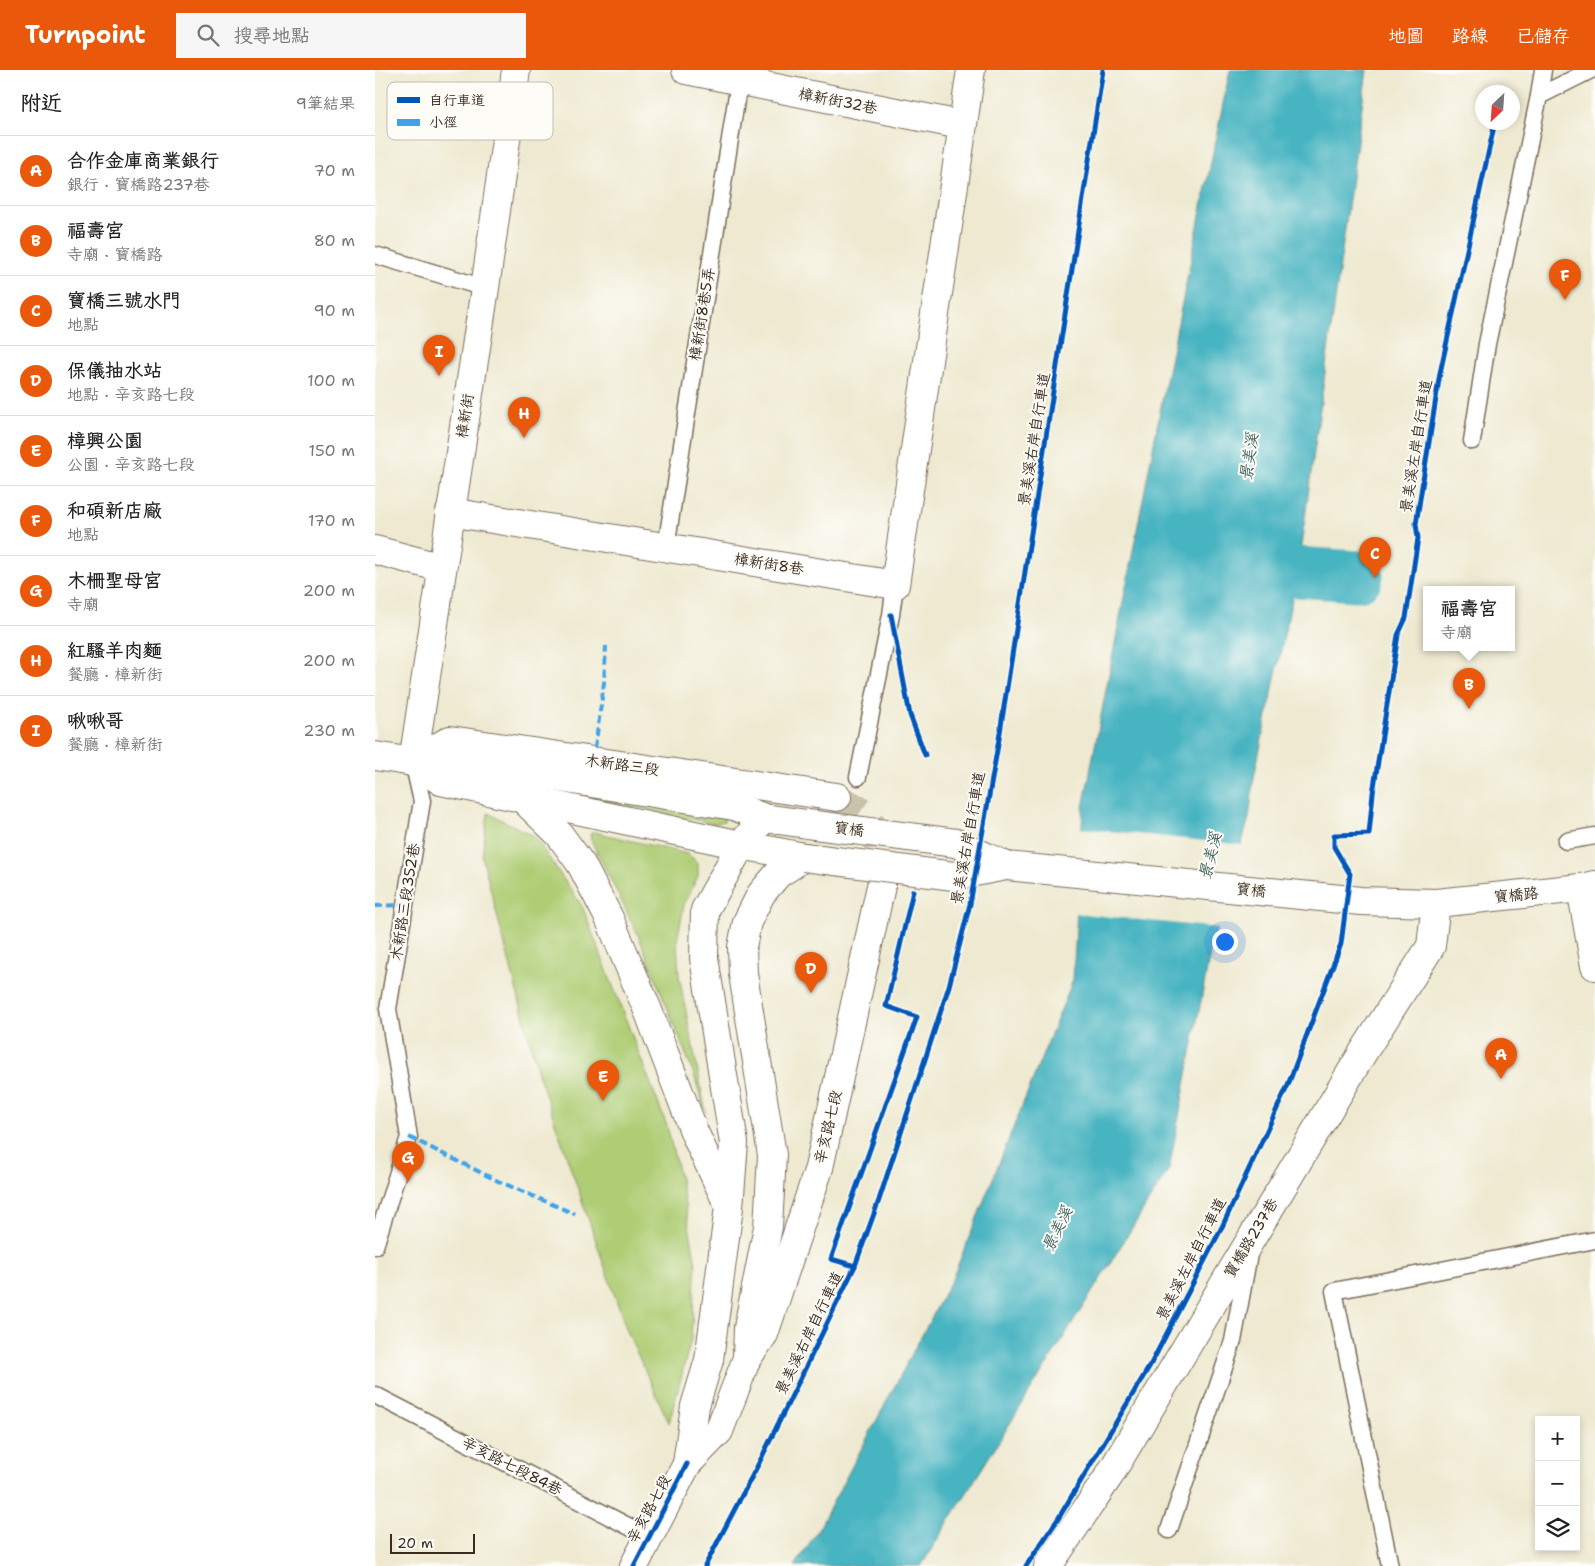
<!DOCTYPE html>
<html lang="zh-TW">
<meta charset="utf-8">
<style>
:root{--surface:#fff;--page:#f6f6f6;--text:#222;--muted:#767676;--line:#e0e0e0;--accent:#ea580c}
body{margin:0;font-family:"Shantell Sans","LXGW WenKai TC",sans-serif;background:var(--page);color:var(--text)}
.controls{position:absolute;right:15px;bottom:15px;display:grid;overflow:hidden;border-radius:0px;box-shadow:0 2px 8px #0003}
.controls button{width:45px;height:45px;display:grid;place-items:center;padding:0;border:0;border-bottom:1px solid var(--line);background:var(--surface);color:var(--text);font:25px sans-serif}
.compass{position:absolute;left:1100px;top:15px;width:45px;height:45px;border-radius:50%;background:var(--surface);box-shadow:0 2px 8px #0003;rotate:205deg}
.scale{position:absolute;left:15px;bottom:12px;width:85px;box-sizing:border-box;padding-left:5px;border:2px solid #3b2a1e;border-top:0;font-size:14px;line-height:18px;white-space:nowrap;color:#3b2a1e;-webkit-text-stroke:4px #fdfcf7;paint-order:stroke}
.you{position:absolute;left:849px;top:871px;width:18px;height:18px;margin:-12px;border:4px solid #fff;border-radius:50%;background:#1a73e8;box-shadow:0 0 0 8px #1a73e833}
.badge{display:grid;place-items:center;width:32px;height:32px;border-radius:50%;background:var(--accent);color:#fff;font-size:16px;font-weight:700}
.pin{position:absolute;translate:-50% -41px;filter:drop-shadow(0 1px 2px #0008)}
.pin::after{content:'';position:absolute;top:26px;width:18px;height:15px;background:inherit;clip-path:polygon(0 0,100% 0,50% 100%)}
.popup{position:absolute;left:1048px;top:516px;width:92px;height:65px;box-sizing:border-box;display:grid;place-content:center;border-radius:0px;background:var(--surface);filter:drop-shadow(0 1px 4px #0005);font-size:16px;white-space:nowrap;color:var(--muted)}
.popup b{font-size:19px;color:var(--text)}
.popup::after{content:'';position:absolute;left:50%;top:100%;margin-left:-10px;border:10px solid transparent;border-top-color:var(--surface)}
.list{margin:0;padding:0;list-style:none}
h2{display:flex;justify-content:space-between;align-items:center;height:65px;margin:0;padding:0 20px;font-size:21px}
h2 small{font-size:16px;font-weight:400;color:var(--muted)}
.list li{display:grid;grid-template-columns:32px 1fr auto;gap:15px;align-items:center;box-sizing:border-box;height:70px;padding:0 20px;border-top:1px solid var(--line)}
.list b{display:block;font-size:19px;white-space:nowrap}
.list p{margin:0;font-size:16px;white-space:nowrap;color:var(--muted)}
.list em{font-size:16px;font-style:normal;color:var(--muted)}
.icon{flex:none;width:28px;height:28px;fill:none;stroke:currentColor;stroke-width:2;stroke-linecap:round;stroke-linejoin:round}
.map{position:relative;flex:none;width:1220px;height:1496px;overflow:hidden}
header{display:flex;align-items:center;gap:30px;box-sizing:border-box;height:70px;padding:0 25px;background:var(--accent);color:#fff}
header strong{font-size:24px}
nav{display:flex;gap:28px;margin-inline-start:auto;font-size:18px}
.search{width:350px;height:45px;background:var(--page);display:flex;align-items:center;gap:12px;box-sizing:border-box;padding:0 18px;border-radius:0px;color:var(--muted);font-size:19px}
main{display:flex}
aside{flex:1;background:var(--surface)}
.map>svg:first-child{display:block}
.green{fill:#afcd74;stroke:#757c49}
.water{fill:#46b4c1;stroke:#406f70}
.pier{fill:#eee9d0}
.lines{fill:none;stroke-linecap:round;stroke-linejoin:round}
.river{stroke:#46b4c1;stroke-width:51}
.street-tunnel{stroke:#cac3ac;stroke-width:28;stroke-dasharray:28 14;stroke-linecap:butt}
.lane-casing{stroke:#7a6d5c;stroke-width:19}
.street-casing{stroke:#7a6d5c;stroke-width:30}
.secondary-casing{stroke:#7a6d5c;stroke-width:30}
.lane{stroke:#fff;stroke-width:16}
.street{stroke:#fff;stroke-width:28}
.secondary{stroke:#fff;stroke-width:28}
.secondary-bridge-casing{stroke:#7a6d5c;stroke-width:30;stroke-linecap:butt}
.secondary-bridge{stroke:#fff;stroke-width:28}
.quiet{stroke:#3fa3ea;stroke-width:4;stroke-dasharray:8 4;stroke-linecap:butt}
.cycleway-casing{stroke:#fdfcf7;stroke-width:8}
.cycleway{stroke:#0057b8;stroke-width:5}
.labels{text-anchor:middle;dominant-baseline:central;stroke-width:4;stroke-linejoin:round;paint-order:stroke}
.street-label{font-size:15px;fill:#3b2a1e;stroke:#fdfcf7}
.water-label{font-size:16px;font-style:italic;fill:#3f615f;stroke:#fdfcf7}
.key{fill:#fdfcf7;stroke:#c3bdb6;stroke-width:1}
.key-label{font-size:14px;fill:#3b2a1e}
</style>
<header>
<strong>Turnpoint</strong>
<div class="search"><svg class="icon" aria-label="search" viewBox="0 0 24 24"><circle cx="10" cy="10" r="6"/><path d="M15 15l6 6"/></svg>搜尋地點</div>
<nav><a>地圖</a><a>路線</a><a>已儲存</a></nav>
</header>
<main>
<aside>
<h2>附近<small>9筆結果</small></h2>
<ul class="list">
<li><span class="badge">A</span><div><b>合作金庫商業銀行</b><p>銀行 · 寶橋路237巷</p></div><em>70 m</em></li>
<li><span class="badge">B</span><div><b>福壽宮</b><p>寺廟 · 寶橋路</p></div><em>80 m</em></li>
<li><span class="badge">C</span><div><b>寶橋三號水門</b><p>地點</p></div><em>90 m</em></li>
<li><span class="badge">D</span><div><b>保儀抽水站</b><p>地點 · 辛亥路七段</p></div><em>100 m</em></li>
<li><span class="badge">E</span><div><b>樟興公園</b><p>公園 · 辛亥路七段</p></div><em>150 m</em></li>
<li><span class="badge">F</span><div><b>和碩新店廠</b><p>地點</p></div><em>170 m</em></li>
<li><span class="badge">G</span><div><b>木柵聖母宮</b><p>寺廟</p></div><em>200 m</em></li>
<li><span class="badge">H</span><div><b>紅騷羊肉麵</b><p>餐廳 · 樟新街</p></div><em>200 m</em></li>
<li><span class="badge">I</span><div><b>啾啾哥</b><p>餐廳 · 樟新街</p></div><em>230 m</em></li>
</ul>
</aside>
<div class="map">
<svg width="1220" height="1496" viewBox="0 0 1220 1496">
<rect width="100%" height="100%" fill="#fdfcf7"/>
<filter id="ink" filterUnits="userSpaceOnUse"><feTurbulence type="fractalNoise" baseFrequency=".02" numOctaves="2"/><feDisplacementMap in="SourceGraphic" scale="10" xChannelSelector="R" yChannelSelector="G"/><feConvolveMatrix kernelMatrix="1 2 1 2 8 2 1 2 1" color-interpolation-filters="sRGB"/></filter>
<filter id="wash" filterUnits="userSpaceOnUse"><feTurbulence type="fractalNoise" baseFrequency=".0096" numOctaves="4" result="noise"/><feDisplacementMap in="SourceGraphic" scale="20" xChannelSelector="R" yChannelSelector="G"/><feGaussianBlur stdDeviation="1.12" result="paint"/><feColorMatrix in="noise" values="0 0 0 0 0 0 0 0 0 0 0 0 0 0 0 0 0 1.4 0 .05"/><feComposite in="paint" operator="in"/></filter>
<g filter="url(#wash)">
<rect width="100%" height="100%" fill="#eee9d0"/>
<g class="green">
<polygon points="106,705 350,746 349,751 340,754"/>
<polygon points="113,743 159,766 207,836 292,1056 306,1113 321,1194 316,1270 294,1353 252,1261 164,1006 107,787"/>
<polygon points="219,762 313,784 323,793 323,806 309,835 302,871 304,906 331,1043 318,1002 264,867 216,770 215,764"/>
</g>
<polygon class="water" points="855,0 992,0 922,505 879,707 874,748 836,878 794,1099 546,1496 420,1496 443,1460 578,1207 698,910 708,738 790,316"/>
<polygon class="pier" points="704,758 868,775 844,858 699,843"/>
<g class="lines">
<polyline class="river" points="858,498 983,506"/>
</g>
</g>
<g filter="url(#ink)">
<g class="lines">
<path class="street-tunnel" d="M462,727c8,5 24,12 30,19 15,19 12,47 14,70"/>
<defs>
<g id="lane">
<polyline points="1164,26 1168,0"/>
<polyline points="0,185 110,218"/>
<polyline points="1097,371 1112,274 1164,26 1216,0"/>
<polyline points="291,477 364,12"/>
<polyline points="483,707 516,545 520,515"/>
<polyline points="1191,771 1220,766"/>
<polyline points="0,1176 34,1067 13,939 47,731 38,692"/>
<polyline points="0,1325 274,1467"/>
<polyline points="794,1460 858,1271 874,1184"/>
<polyline points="1015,1496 959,1221 1220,1170"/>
</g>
<g id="street">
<polyline points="311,0 586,55"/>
<polyline points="75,442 520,515 596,0"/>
<polyline points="0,480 67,498"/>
<polyline points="38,692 110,218 141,0"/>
<polyline points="38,692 75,670 462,727"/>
<polyline points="1206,818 1220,896"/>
<polyline points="372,1288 389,1264 444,1098 506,816"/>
<polyline points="673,1496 734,1406 987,984 1056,876 1061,833"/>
</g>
<g id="secondary">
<polyline points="0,686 38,692 67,689 359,736 389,748 432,754"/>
<polyline points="38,692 66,711 366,775 429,787"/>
<polyline points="148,729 184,764 206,794 234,848 274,943 320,1064 353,1134"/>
<polyline points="631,796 986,831 1061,833 1206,818 1220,815"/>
<polyline points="312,1394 320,1336 334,1290 354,1137 359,1073 329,888 330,840 366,775 389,748"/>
<polyline points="259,1496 312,1394 344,1361 372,1288 373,1258 393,1157 397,1085 368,904 367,877 372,852 386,824 403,804 429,787"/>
</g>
</defs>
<use href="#lane" class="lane-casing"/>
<use href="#street" class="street-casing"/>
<use href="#secondary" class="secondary-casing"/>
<use href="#lane" class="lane"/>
<use href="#street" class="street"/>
<use href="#secondary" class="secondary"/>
<defs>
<g id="secondary-bridge">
<polyline points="432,754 581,773 631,796"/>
<polyline points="429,787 579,806 631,796"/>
</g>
</defs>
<use href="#secondary-bridge" class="secondary-bridge-casing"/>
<use href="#secondary-bridge" class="secondary-bridge"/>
<g class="quiet">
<polyline points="220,678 229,613 231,576"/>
<polyline points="0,836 30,835"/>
<polyline points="34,1067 123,1111 200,1144"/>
</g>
<defs>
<g id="cycleway">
<polyline points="516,545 535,645 550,685"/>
<polyline points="480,1196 456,1189 542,947 511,936 538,821"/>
<polyline points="259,1496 312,1394"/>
<polyline points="330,1496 386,1389 480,1196 504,1130 574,916 595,834 624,669 728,0"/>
<polyline points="651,1496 683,1449 777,1292 847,1157 913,1015 966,874 975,804 959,777 959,765 994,764 998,723 1023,565 1031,548 1043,468 1041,454 1065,303 1120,52"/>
</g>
</defs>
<use href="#cycleway" class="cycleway-casing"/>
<use href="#cycleway" class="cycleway"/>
</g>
</g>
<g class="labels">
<g class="street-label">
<text transform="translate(463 31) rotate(11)">樟新街32巷</text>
<text transform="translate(327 244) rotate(-81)">樟新街8巷5弄</text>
<text transform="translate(90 346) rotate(-81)">樟新街</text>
<text transform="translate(659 369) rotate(-81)">景美溪右岸自行車道</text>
<text transform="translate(1041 376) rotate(-81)">景美溪左岸自行車道</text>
<text transform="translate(394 494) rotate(9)">樟新街8巷</text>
<text transform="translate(247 695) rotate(8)">木新路三段</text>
<text transform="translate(474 759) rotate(7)">寶橋</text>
<text transform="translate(593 768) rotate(-80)">景美溪右岸自行車道</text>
<text transform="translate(876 820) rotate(6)">寶橋</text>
<text transform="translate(1141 825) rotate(-6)">寶橋路</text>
<text transform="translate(30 832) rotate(-81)">木新路三段352巷</text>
<text transform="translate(453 1057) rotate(-77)">辛亥路七段</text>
<text transform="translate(876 1168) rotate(-59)">寶橋路237巷</text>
<text transform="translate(816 1189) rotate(-63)">景美溪左岸自行車道</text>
<text transform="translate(434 1263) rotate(-64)">景美溪右岸自行車道</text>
<text transform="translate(137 1396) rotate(27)">辛亥路七段84巷</text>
<text transform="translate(274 1439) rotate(-62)">辛亥路七段</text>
</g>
<g class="water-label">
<text transform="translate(874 387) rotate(-82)">景美溪</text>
<text transform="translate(835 786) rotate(-76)">景美溪</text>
<text transform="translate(682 1159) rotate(-64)">景美溪</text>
</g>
</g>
<rect x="12" y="12" width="166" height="58" rx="8" class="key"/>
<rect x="22" y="27" width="23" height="6" fill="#0057b8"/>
<rect x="22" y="49" width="23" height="7" fill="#3fa3ea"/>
<g class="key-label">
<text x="54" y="35">自行車道</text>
<text x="54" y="57">小徑</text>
</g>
</svg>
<div class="controls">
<button>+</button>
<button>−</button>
<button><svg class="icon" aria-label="layers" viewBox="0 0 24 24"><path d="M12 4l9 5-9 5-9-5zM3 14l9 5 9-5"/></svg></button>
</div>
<svg class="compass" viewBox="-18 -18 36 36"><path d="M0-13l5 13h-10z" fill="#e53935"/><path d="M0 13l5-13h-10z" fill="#767676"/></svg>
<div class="scale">20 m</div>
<div class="you"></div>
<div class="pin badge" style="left:1126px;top:1009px">A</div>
<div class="pin badge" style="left:1094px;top:639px">B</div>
<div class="popup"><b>福壽宮</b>寺廟</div>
<div class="pin badge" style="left:1000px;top:508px">C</div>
<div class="pin badge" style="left:436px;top:923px">D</div>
<div class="pin badge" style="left:228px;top:1031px">E</div>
<div class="pin badge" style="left:1190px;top:230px">F</div>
<div class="pin badge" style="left:33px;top:1112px">G</div>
<div class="pin badge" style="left:149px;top:368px">H</div>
<div class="pin badge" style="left:64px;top:306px">I</div>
</div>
</main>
